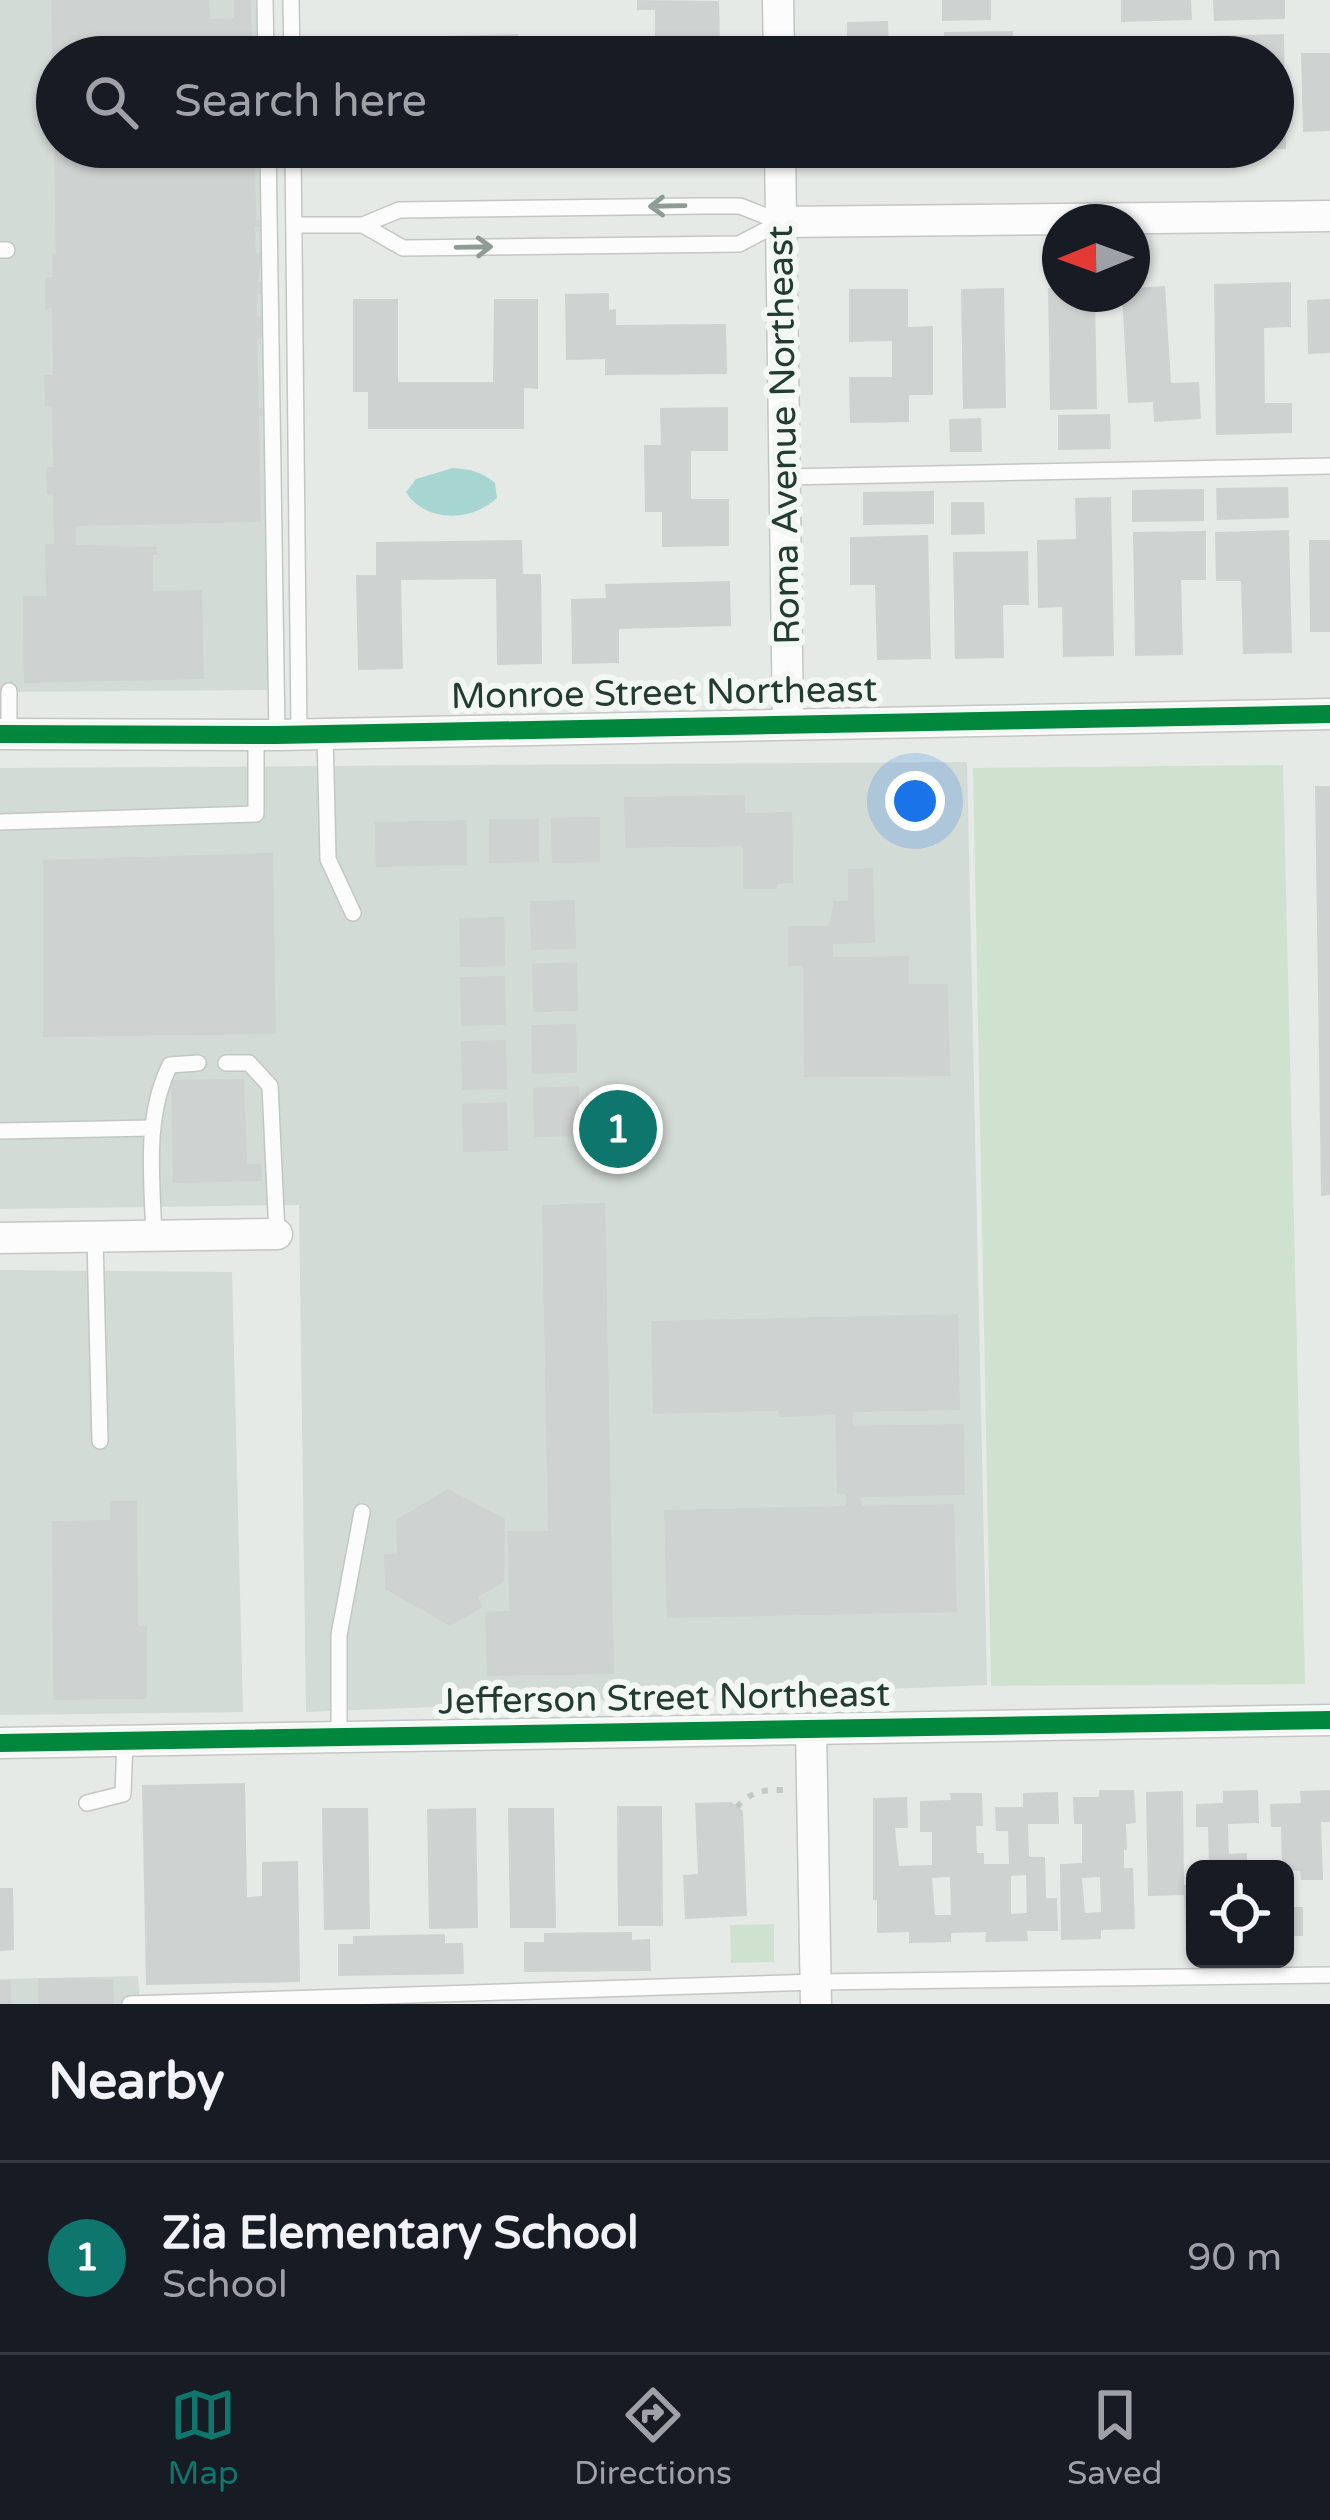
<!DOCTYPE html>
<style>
:root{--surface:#171b24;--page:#20242c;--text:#f1f3f6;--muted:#9ea1a6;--line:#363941;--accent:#0f766e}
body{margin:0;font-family:"Varela Round",sans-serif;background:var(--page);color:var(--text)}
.controls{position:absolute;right:36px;bottom:36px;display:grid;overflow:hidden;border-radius:18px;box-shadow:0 3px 9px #0004}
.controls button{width:108px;height:108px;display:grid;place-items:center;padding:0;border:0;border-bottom:3px solid var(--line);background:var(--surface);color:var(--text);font:60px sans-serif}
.compass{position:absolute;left:1042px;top:204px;width:108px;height:108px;border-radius:50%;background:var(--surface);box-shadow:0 3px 9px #0004;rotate:269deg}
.you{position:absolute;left:915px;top:801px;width:42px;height:42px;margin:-30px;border:9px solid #fff;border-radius:50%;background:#1a73e8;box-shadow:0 0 0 18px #1a73e833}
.badge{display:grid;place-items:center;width:78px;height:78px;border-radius:50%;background:var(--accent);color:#fff;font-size:39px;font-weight:700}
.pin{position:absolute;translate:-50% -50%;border:6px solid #fff;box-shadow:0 3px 12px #0006}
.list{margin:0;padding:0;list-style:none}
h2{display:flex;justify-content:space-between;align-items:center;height:156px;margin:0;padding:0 48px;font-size:51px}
h2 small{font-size:39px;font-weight:400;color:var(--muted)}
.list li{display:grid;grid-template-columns:78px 1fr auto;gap:36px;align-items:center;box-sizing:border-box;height:192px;padding:0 48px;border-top:3px solid var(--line)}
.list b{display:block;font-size:45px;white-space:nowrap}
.list p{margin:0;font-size:39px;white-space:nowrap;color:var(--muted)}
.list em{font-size:39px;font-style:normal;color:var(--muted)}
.icon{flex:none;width:66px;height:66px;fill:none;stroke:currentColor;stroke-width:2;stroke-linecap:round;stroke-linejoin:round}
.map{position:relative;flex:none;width:1330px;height:2004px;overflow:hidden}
.search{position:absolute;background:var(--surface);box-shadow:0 3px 9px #0004;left:36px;right:36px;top:36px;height:132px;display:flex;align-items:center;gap:30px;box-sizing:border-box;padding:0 42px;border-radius:66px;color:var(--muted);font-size:45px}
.sheet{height:348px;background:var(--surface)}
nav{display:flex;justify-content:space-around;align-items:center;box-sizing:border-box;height:168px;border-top:3px solid var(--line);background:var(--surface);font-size:33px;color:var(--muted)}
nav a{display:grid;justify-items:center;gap:6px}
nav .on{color:var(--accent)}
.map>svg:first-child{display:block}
.built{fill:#d3dbd6}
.green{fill:#cfe2d0}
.water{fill:#a7d6d2}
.building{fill:#ced2d0;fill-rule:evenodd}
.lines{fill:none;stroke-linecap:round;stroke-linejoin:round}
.lane-casing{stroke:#c2c7c4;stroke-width:18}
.street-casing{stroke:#c2c7c4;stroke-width:33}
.path{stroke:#c2cac5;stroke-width:6;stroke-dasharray:6 9;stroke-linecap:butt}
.lane{stroke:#fbfcfb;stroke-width:15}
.street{stroke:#fbfcfb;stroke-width:30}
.cycleway-casing{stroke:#f3f8f4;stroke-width:26}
.cycleway{stroke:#00873e;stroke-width:18}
.oneway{stroke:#8f9c96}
.labels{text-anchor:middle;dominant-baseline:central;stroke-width:12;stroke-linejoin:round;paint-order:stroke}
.street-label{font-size:36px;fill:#233c30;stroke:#f3f8f4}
</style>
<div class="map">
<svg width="1330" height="2004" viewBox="0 0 1330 2004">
<rect width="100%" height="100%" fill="#e5eae7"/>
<g class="built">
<polygon points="0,0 260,0 261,57 57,57 57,147 262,147 269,690 0,692"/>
<polygon points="967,762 987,1685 306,1712 299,1205 0,1209 0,768"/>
<polygon points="0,1270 232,1272 243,1712 0,1715"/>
<polygon points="138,1976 140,2004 0,2004 0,1979"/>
</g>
<g class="green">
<polygon points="1283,765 1305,1684 991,1686 973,768"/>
<polygon points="774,1924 774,1962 731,1963 730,1925"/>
</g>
<path class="water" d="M453,468c17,1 29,4 42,15l2,15c-25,24 -72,25 -91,-6l10,-13z"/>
<g class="building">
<polygon points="51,0 209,0 210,19 234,18 234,0 251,0 252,57 57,57 57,108 53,108"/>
<polygon points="637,0 719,1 720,44 655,45 655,10 637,10"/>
<polygon points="942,0 991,0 991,20 942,21"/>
<polygon points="1121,0 1191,0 1192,20 1121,22"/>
<polygon points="1213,0 1285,0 1285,19 1214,21"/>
<polygon points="888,21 889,57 847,57 847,22"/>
<polygon points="1013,31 1013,57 944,57 944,32"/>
<polygon points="518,34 518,57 367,57 366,38"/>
<polygon points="1284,34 1286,149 1273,149 1273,57 1210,57 1210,36"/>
<polygon points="1195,36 1195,57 1123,57 1123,37"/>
<polygon points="1071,39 1072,57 1031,57 1031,40"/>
<polygon points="1301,53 1330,53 1330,131 1303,132"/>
<polygon points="54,147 255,147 256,220 261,220 261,227 255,227 256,253 262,252 258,282 263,280 263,294 256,294 257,317 265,316 266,337 257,339 259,408 264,408 264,416 259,416 261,522 76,526 76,545 156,547 157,555 153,555 153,591 202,590 204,679 24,683 23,596 46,596 45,544 54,544 53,494 47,494 46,468 53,467 52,406 45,406 44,375 53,375 52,308 45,309 45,277 53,277 52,254 56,253"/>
<polygon points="350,147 396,147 397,165 350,167"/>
<polygon points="489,147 535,147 536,164 490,163"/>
<polygon points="563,147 608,147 609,163 564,164"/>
<polygon points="849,147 923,147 923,155 849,156"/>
<polygon points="946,147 995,147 995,156 946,157"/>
<polygon points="1291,282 1291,327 1264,328 1265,403 1292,403 1292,433 1216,435 1214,284"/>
<polygon points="1165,286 1171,383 1199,382 1201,419 1154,422 1153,402 1128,403 1122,294 1132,294 1132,288"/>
<polygon points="1060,287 1060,294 1095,294 1097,409 1050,410 1048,288"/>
<polygon points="1004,288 1006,408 963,409 961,289"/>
<polygon points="849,289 908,289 908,327 933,326 933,395 909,395 909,422 850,423 849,377 892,377 892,341 849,342"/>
<polygon points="609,293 609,310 616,309 616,325 726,324 727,374 605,375 605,359 566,360 565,294"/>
<polygon points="353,299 398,299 398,382 493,382 494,299 538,299 538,389 524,388 524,429 368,429 368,392 353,392"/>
<polygon points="1330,299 1330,353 1308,354 1307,300"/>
<polygon points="728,407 728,451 691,451 691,499 729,499 729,546 662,547 662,512 645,512 644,445 661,445 660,408"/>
<polygon points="1110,414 1111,449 1058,450 1058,415"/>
<polygon points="981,418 982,452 950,452 949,419"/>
<polygon points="1288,487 1289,518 1217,520 1216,488"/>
<polygon points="1204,489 1204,521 1132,522 1132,490"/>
<polygon points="934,491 934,524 863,525 863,492"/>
<polygon points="1111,497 1114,656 1063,657 1062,607 1038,608 1037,540 1076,539 1075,498"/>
<polygon points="951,502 984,502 985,534 951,535"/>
<polygon points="1289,530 1292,653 1243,654 1241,581 1216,581 1215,532"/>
<polygon points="1206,531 1206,580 1181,580 1183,655 1135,656 1133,532"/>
<polygon points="928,535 931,659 877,660 875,585 850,585 850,537"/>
<polygon points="522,540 523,574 541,574 542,664 497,665 496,579 401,580 403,669 358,670 356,575 376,575 376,542"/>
<polygon points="1309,540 1330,540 1330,632 1310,632"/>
<polygon points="1028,551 1029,605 1003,605 1004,658 955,659 953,552"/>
<polygon points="730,581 731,626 619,629 619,663 572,664 571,599 606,598 605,584"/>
<polygon points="1315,786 1330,786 1330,1195 1321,1196"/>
<polygon points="745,795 745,813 792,812 793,883 777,884 776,889 743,889 743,846 625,848 624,797"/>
<polygon points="600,817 600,862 552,863 551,818"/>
<polygon points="489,819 539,819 539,862 489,863"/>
<polygon points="467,820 467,865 376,867 375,822"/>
<polygon points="273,853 276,1034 43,1037 43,860"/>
<polygon points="873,868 875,943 833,944 833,957 909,956 909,984 948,984 950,1076 804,1077 803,966 788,966 788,926 829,926 834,901 848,901 848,869"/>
<polygon points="575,900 576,949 531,950 530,901"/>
<polygon points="504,917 505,966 460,967 459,918"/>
<polygon points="577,962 578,1011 533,1012 532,964"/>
<polygon points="505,976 506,1025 461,1026 460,977"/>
<polygon points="576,1024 577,1073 532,1074 531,1025"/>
<polygon points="506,1040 507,1089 462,1090 461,1041"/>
<polygon points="244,1079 247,1164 261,1164 262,1181 173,1183 171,1080"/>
<polygon points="579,1086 579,1136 534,1137 533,1088"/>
<polygon points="507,1102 508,1151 463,1152 462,1104"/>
<polygon points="605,1203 614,1674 487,1676 485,1612 509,1611 508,1531 548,1531 542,1205"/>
<polygon points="958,1314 960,1410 853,1412 853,1426 964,1424 965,1495 861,1497 862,1506 954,1504 957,1612 667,1618 664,1510 846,1506 846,1494 837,1494 835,1415 780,1417 778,1411 653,1414 651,1321"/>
<polygon points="448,1489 505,1519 504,1582 478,1597 483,1607 450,1626 385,1589 384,1554 397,1554 396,1520"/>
<polygon points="110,1501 137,1501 138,1626 147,1626 147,1699 53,1700 52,1521 110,1520"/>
<polygon points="245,1783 247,1897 262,1896 262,1862 298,1861 300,1982 146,1985 142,1785"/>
<path d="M1099,1790h35l2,33 -10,1 1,26h-3v18h9l2,61 -34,1v9l-40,1 -1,-76 22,-1v-39h-8l-1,-27h26zM1100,1877l1,35 -16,1 -3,-35z"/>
<polygon points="1258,1790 1259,1823 1228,1824 1229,1854 1247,1853 1247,1869 1209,1869 1208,1827 1196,1827 1196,1804 1223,1803 1223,1791"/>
<polygon points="1330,1790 1330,1822 1321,1822 1323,1880 1301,1880 1300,1871 1282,1869 1281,1827 1271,1827 1270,1804 1301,1803 1300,1791"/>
<polygon points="1183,1791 1184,1885 1195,1884 1195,1939 1186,1939 1184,1895 1148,1896 1146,1792"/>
<path d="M1058,1792l1,32h-31l1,33h16l1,41h11l1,33h-31l1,10 -43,1 1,-10 -35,1v9l-42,1v-11l-32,1v-33h-4v-102l34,-1 1,31h-13l4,38 33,-1v-33h-12v-31l31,-1 -1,-7h32l1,33h-7l1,27h7v11h25l-1,-33h-12l-1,-24h28v-14zM1026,1875l1,38 -16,1v-38zM950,1877l1,38h-16l-3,-37z"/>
<polygon points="731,1802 743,1811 747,1916 685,1919 683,1875 698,1874 695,1803"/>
<polygon points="617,1806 662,1806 663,1926 618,1926"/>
<polygon points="322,1808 368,1808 370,1929 324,1930"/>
<polygon points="476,1808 478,1928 429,1929 427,1809"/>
<polygon points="508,1808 554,1808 556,1928 510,1928"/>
<polygon points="0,1888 13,1888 14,1950 0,1951"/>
<rect x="1285" y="1907" width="18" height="29"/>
<polygon points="632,1932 632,1940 650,1939 651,1971 524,1972 524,1942 544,1942 544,1933"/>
<polygon points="445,1934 445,1943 463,1943 464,1974 338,1976 338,1944 353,1944 353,1936"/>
<polygon points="38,1978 113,1979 114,2004 38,2004"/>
<rect x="0" y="1980" width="11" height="24"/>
</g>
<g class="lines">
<defs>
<g id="lane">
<polyline points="265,0 266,57"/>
<polyline points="291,0 292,57"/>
<polyline points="268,147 277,735"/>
<polyline points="293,147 299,734"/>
<polyline points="295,225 363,225 399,210 702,206 740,206 781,222"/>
<polyline points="363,225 403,248 739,244 781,222"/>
<polyline points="0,250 7,250"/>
<polyline points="785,477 1330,466"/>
<polyline points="9,691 9,735"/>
<polyline points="325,733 328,859 353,913"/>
<polyline points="0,822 256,814 256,735"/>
<polyline points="226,1063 249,1063 270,1086 277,1234"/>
<polyline points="0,1131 152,1128"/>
<path d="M154,1236c-2,-58 -10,-119 16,-171l28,-2"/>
<polyline points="95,1237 100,1441"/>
<polyline points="339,1737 339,1635 362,1512"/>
<polyline points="87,1803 123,1794 125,1740"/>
<polyline points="130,2004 816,1982 1330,1975"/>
</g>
<g id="street">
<polyline points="778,0 779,57"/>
<polyline points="780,147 788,723"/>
<polyline points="781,222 1330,216"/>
<polyline points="0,734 277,735 1330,714"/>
<polyline points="0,1238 277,1234"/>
<polyline points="811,1729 816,2004"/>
<polyline points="0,1743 1330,1720"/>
</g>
</defs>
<use href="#lane" class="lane-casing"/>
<use href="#street" class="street-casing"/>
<path class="path" d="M737,1807c14,-16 26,-17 46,-17"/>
<use href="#lane" class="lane"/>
<use href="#street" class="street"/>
<defs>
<g id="cycleway">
<polyline points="0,734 277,735 1330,714"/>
<polyline points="0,1743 1330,1720"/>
</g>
</defs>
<use href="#cycleway" class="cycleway-casing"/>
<use href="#cycleway" class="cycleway"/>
</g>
<defs><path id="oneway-shaft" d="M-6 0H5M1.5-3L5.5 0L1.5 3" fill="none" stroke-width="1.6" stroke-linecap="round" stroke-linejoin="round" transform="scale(3)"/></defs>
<g class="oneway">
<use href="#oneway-shaft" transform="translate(667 206) rotate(179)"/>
<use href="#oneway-shaft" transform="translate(474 247) rotate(-1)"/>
</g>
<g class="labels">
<g class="street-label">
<text transform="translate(784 435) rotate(-91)">Roma Avenue Northeast</text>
<text transform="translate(664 693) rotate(-1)">Monroe Street Northeast</text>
<text transform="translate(664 1698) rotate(-1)">Jefferson Street Northeast</text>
</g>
</g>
</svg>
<div class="controls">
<button><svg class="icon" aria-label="locate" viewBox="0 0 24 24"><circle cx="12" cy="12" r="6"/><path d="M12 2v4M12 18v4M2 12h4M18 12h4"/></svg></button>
</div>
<svg class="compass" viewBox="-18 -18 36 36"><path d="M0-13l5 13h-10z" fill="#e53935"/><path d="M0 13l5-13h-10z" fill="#9ea1a6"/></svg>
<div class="you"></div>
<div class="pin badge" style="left:618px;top:1129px">1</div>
<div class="search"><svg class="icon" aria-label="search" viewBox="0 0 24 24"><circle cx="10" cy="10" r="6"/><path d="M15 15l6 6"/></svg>Search here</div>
</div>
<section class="sheet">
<h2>Nearby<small></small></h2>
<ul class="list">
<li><span class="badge">1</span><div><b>Zia Elementary School</b><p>School</p></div><em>90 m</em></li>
</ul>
</section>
<nav>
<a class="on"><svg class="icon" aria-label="map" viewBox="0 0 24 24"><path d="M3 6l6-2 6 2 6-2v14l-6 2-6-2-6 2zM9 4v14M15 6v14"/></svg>Map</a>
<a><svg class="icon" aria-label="directions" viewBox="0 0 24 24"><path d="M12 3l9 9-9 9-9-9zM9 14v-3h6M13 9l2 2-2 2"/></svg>Directions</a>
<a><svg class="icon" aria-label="saved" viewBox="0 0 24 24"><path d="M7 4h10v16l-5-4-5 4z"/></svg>Saved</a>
</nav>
